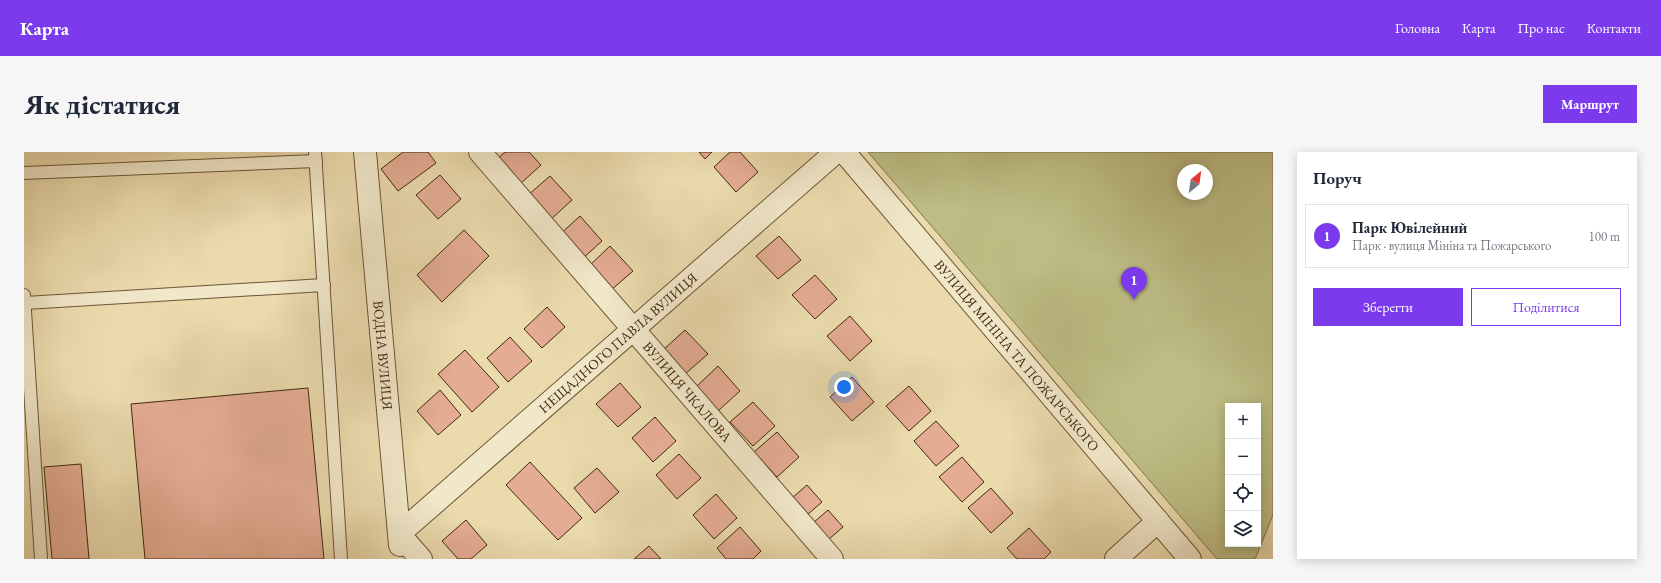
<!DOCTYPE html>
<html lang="uk">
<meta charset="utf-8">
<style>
:root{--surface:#fff;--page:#f6f6f7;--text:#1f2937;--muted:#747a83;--line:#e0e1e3;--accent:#7c3aed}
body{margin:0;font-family:"EB Garamond",serif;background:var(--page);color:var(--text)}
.controls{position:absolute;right:12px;bottom:12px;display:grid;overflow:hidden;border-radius:0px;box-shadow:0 2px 10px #0003}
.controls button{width:36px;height:36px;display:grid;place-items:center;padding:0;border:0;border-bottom:1px solid var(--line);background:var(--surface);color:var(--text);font:20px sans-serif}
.compass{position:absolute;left:1153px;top:12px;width:36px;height:36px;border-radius:50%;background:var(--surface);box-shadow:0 2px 10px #0003;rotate:29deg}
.you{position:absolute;left:820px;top:235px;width:14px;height:14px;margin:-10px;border:3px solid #fff;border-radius:50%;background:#1a73e8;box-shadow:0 0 0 6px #1a73e833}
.badge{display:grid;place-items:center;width:26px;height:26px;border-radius:50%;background:var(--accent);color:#fff;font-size:13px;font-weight:700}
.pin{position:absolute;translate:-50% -33px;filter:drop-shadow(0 1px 2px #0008)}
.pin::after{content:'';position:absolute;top:21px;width:14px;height:12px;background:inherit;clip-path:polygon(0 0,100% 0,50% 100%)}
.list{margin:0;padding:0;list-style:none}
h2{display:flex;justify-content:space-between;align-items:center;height:52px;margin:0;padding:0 16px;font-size:17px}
h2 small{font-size:13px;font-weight:400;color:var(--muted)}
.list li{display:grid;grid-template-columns:26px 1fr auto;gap:12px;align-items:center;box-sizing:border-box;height:64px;margin:0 8px 8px;padding:0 8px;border:1px solid var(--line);border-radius:0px}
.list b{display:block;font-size:15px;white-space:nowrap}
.list p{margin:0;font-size:13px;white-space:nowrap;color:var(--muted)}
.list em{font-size:13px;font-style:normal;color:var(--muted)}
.actions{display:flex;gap:8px;padding:12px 16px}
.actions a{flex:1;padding:9px 0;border:1px solid var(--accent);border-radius:0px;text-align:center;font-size:14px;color:var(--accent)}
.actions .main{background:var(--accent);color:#fff}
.icon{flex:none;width:22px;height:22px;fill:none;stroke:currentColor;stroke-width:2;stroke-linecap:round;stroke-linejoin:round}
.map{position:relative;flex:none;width:1249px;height:407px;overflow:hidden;border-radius:0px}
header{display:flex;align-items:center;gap:24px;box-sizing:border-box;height:56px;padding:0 20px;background:var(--accent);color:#fff}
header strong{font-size:19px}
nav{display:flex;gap:22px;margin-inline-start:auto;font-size:14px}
.intro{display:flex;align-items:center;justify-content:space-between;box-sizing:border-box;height:96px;padding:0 24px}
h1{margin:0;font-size:28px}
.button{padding:10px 18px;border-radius:0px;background:var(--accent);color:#fff;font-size:14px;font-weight:700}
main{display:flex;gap:24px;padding:0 24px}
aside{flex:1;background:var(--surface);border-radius:0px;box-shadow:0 2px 10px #0003}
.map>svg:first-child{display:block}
.green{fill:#bdbe85;stroke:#80744a;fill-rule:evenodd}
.building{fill:#e4ac93;stroke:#42290f}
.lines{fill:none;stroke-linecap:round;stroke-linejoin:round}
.service-casing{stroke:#6c5536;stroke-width:14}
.minor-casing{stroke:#6c5536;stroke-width:24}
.tertiary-casing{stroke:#6c5536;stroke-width:24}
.service{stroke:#f1e7c9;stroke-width:12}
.minor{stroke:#f1e7c9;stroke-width:22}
.tertiary{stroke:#f1e7c9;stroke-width:22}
.labels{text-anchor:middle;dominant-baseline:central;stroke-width:3;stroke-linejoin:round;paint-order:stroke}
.street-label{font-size:14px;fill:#42290f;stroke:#f1e7c9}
</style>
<header>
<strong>Карта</strong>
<nav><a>Головна</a><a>Карта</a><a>Про нас</a><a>Контакти</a></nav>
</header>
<div class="intro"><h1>Як дістатися</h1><a class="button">Маршрут</a></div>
<main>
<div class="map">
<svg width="1249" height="407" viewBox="0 0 1249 407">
<rect width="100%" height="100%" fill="#eadaac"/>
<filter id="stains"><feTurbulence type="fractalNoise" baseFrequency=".005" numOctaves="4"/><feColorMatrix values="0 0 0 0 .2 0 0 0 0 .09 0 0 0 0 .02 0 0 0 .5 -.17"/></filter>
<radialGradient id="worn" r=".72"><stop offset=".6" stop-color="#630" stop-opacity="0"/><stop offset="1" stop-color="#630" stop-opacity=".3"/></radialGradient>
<path class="green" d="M844,0h405v363l-18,44h-38zM1159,18h24v24h-24zM1204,254h30v138h-30z"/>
<g class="building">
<polygon points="379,0 404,0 412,11 374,39 357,17"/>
<polygon points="481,0 505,0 517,13 495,33 472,8"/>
<polygon points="675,0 688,0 681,7"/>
<polygon points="706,0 716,0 734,20 712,40 690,15"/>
<polygon points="416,23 437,47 414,67 392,43"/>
<polygon points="526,24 548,48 525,69 503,44"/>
<polygon points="556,64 578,89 556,109 534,84"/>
<polygon points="440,78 465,104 418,150 393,123"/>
<polygon points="755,84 777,108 754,127 732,104"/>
<polygon points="586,94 609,119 586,139 564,115"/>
<polygon points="791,123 813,147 791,167 768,143"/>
<polygon points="523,155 541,175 518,196 500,177"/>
<polygon points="826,164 848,189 826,209 803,184"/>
<polygon points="661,178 684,202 661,222 639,198"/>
<polygon points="486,185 508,209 484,230 463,206"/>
<polygon points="441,198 475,235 448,260 414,222"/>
<polygon points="694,214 716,239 694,259 672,235"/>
<polygon points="828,225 850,250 828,269 806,245"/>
<polygon points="596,231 617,255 594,275 572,252"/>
<polygon points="885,234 907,259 885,279 862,254"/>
<polygon points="284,236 300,407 121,407 107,252"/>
<polygon points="416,238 437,263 414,283 393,259"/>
<polygon points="729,250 751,274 729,294 706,270"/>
<polygon points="631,265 652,289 629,310 608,286"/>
<polygon points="912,269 935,294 912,314 890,289"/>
<polygon points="753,280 775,305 753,325 730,300"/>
<polygon points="655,302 677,326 653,347 632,323"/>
<polygon points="938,305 960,330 938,350 915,325"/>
<polygon points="506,310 558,366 534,388 482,333"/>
<polygon points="57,312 65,407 28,407 20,315"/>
<polygon points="573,316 595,340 571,361 550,336"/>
<polygon points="783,333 798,350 783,363 768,346"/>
<polygon points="967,336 989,361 967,381 944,356"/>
<polygon points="692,342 713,366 690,387 669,363"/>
<polygon points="804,358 819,375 804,388 789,371"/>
<polygon points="442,368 463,393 447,407 434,407 418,389"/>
<polygon points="716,375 737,399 729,407 702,407 693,396"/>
<polygon points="1005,376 1027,400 1020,407 993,407 983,396"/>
<polygon points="625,394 637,407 610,407"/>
</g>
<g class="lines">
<defs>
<g id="service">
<polyline points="291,0 317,407"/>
<polyline points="0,21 292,9"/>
<polyline points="0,143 17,407"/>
<polyline points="1,151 300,133"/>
</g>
<g id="minor">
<path id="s1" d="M341,0l35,393"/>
<path id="s2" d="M456,0l352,407"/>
<path id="s3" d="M397,407l-22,-25 437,-382"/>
<polyline points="1092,407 1134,369"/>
</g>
<g id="tertiary">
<path id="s4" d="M820,0l346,407"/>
</g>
</defs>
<use href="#service" class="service-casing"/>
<use href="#minor" class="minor-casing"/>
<use href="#tertiary" class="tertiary-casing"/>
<use href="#service" class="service"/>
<use href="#minor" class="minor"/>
<use href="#tertiary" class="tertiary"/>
</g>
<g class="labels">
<g class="street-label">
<text stroke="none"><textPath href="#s3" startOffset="324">НЕЩАДНОГО ПАВЛА ВУЛИЦЯ</textPath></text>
<text stroke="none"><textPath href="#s1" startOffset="204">ВОДНА ВУЛИЦЯ</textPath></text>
<text stroke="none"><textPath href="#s4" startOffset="267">ВУЛИЦЯ МІНІНА ТА ПОЖАРСЬКОГО</textPath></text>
<text stroke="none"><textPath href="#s2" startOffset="317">ВУЛИЦЯ ЧКАЛОВА</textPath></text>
</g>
</g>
<rect width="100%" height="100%" filter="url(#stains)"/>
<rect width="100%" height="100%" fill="url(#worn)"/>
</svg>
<div class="controls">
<button>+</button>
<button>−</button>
<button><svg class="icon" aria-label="locate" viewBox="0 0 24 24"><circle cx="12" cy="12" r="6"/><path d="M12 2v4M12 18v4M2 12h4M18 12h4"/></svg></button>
<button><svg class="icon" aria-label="layers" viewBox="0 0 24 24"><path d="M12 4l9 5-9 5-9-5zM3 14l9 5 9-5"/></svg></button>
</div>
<svg class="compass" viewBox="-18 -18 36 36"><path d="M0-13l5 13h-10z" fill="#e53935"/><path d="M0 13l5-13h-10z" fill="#747a83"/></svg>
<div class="you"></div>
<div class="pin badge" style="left:1110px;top:148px">1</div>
</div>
<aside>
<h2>Поруч<small></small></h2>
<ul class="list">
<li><span class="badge">1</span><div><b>Парк Ювілейний</b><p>Парк · вулиця Мініна та Пожарського</p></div><em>100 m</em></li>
</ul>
<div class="actions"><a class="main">Зберегти</a><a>Поділитися</a></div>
</aside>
</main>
